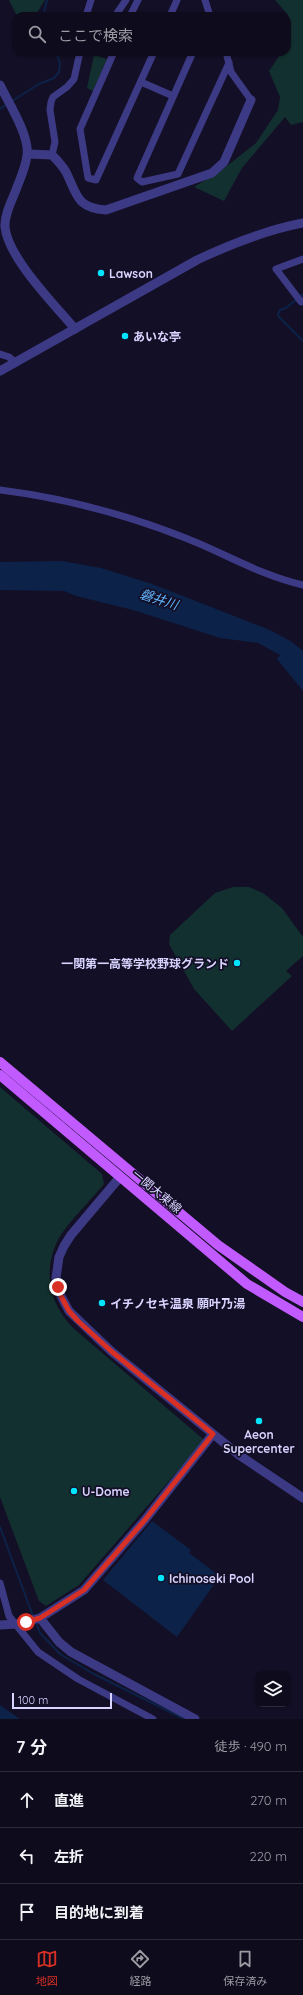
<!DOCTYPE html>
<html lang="ja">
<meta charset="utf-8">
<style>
:root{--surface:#0e0b1c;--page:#171425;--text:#f1f3f6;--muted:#9b9ba3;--line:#2e2b3b;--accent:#d93025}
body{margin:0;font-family:Quicksand,"Noto Sans JP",sans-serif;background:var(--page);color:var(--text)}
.controls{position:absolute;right:12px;bottom:12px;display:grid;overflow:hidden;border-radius:8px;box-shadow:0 1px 3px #0004}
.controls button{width:36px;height:36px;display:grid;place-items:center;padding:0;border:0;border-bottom:1px solid var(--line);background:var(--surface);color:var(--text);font:20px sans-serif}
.scale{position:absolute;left:12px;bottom:10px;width:100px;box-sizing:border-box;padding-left:4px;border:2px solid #d9d4ff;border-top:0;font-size:11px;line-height:14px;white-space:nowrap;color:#d9d4ff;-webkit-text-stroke:3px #130f26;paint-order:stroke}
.stop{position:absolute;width:12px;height:12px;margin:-9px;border:3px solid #d93025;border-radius:50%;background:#fff}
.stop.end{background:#d93025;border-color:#fff;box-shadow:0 1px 4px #0008}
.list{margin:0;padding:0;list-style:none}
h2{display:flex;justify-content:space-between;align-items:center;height:52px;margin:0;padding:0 16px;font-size:17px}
h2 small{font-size:13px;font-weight:400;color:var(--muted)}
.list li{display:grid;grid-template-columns:26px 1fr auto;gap:12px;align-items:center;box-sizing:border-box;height:56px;padding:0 16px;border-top:1px solid var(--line)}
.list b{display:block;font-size:15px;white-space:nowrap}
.list em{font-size:13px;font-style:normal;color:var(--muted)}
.icon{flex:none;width:22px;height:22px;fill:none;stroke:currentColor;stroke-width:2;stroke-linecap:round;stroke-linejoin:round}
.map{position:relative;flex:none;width:303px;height:1719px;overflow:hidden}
.search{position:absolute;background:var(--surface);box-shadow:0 1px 3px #0004;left:12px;right:12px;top:12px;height:44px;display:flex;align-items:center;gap:10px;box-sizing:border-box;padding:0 14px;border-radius:12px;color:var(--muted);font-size:15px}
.sheet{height:220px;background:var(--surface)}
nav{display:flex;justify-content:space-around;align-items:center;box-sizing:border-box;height:56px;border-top:1px solid var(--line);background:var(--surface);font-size:11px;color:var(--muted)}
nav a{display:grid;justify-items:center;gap:2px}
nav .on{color:var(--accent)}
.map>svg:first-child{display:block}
.green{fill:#12302f}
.water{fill:#0c2248}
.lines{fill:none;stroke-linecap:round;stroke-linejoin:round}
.stream{stroke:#0c2248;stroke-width:2}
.minor{stroke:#3d3a85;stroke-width:7}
.tertiary{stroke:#3d3a85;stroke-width:9}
.primary{stroke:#c25bff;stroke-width:10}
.route{stroke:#d93025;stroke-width:5}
.poi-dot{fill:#00e5ff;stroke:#130f26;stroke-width:1.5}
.labels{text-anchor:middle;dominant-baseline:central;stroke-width:3.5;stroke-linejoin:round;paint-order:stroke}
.poi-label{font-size:12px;font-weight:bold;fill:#d9d4ff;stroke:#130f26;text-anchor:start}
.street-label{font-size:12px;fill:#d9d4ff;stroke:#130f26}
.water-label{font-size:13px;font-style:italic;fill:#62b6ff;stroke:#130f26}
</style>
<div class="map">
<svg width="303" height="1719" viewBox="0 0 303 1719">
<rect width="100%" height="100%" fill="#130f26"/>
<g class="green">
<polygon points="9,0 45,0 35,16 17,16"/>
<polygon points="275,0 303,0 303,122 291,125 285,117 242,168 224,201 194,187 223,169 256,143 278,110 280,97 269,71 282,52 287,52 288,15"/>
<polygon points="94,55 107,59 93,91 87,88"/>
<polygon points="233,887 249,887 263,893 282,908 303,937 303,956 286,971 292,976 232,1031 194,989 169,944 170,935 215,893"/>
<path d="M0,1087l102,87 2,10c-13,16 -35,37 -45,54 -17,32 -10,65 14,90l130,111 -1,4 -123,142 -33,21 -7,-5 -39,-104z"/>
</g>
<g class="water">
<polygon points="62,561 101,568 152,584 270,630 292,642 303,651 303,691 277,659 280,655 258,643 220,638 133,610 76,596 64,591 0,590 0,562"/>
<polygon points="152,1521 191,1550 189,1553 220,1576 177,1637 103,1580"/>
<polygon points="0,1705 20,1719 0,1719"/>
</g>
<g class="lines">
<g class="stream">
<polyline points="43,16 47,0"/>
<polyline points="12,101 39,84 54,78 59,72 60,63 56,52"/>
<polyline points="0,109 7,104"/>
<polyline points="303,294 286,308 280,310 278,314 279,317 303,341"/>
<polyline points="0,1527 33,1616"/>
<polyline points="36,1622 40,1633 60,1654 92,1673 184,1719"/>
</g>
<g class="minor">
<polyline points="205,0 210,16"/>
<polyline points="86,16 91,0"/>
<polyline points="115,16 126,0"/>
<polyline points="130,16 138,0"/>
<polyline points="170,16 177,0"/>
<polyline points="114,52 80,129 88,178 96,180 154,52"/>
<polyline points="193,52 137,178 142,182 178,174 229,63"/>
<polyline points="226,52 231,72 251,100"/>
<polyline points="141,82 173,96"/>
<polyline points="52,155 55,142 50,110 51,102 53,97 67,87 74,79 80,52"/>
<polyline points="303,259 276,269 301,302 303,301"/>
<polyline points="0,354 9,357 16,363"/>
<path d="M0,490c64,8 128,25 188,49 38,15 74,37 115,46"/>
<polyline points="0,1583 9,1616 38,1652 78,1679 153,1719"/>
</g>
<g class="tertiary">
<path d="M0,85c8,17 30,51 27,70 -1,11 -6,22 -10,32 -4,12 -13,27 -12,40 3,31 50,78 70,102"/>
<path d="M28,154l24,1c5,5 10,10 14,17 11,22 10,36 40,38l106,-37 12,-11 27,-62"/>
<path d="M0,371l197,-111c34,-16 69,-30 106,-37"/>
<polyline points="120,1177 71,1235 64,1246 59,1257 56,1278 61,1296 69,1311 111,1351 239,1455 303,1498"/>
<polyline points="40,1618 59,1642 71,1652 195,1719"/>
<polyline points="0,1625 16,1624 40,1618 84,1590 144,1521 213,1434"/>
</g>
<g class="primary">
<polyline points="0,1062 218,1245 285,1292 303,1302"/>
<polyline points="0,1075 247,1284 303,1317"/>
</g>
</g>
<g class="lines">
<polyline class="route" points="26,1622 40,1618 84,1590 144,1521 213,1434 111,1351 78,1321 69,1311 61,1296 58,1287"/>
</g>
<g class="poi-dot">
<circle cx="101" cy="273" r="4"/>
<circle cx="125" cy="336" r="4"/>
<circle cx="237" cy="963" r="4"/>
<circle cx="102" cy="1303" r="4"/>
<circle cx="259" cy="1421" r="4"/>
<circle cx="74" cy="1491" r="4"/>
<circle cx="161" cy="1578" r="4"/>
</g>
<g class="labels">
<g class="poi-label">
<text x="109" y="273">Lawson</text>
<text x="133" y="336">あいな亭</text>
<text x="229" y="963" text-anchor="end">一関第一高等学校野球グランド</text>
<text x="110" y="1303">イチノセキ温泉 願叶乃湯</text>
<text x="259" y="1434" text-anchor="middle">Aeon<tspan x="259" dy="14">Supercenter</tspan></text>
<text x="82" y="1491">U-Dome</text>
<text x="169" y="1578">Ichinoseki Pool</text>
</g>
<g class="street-label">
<text transform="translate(157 1191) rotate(40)">一関大東線</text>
</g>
<g class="water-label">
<text transform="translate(159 599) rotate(18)">磐井川</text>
</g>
</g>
</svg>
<div class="controls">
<button><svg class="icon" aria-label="layers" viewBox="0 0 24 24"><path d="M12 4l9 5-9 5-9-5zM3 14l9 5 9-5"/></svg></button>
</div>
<div class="scale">100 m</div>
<div class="stop" style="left:26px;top:1622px"></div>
<div class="stop end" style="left:58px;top:1287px"></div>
<div class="search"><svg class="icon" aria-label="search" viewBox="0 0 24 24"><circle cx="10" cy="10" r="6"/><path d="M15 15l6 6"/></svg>ここで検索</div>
</div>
<section class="sheet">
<h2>7 分<small>徒歩 · 490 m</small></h2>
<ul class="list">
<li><svg class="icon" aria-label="ahead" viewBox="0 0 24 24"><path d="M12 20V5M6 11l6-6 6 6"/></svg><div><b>直進</b></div><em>270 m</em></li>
<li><svg class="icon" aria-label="left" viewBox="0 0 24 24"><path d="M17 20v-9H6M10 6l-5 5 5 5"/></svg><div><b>左折</b></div><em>220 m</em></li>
<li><svg class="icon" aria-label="arrive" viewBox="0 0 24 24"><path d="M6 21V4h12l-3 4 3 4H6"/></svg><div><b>目的地に到着</b></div></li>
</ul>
</section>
<nav>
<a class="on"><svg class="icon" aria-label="map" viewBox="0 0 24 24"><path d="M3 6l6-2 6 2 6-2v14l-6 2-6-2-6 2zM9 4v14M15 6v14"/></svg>地図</a>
<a><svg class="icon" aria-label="directions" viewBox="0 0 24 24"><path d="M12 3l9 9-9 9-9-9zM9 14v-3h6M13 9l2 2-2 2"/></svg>経路</a>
<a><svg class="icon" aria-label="saved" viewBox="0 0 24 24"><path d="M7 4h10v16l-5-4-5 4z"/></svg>保存済み</a>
</nav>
